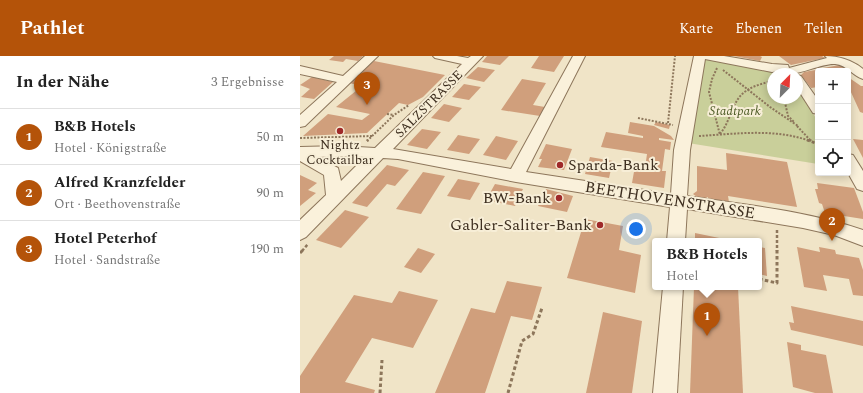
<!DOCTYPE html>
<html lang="de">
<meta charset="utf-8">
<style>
:root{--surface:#fff;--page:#f2f2f2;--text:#222;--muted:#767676;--line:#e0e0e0;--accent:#b45309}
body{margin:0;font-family:Spectral,serif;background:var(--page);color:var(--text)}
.controls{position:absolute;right:12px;top:12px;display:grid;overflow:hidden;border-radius:4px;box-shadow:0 2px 10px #0003}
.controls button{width:36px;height:36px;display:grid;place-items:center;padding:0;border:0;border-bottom:1px solid var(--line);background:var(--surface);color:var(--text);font:20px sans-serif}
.compass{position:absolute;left:467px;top:12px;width:36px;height:36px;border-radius:50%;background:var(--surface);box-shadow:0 2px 10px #0003;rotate:24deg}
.you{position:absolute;left:336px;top:173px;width:14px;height:14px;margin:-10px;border:3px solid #fff;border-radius:50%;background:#1a73e8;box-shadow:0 0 0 6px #1a73e833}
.badge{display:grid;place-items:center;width:26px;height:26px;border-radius:50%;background:var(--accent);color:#fff;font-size:13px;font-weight:700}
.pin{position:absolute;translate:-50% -33px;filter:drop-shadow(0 1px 2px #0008)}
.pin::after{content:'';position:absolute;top:21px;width:14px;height:12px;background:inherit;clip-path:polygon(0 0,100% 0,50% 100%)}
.popup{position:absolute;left:352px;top:182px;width:110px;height:52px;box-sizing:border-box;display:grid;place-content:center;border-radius:4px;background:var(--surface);filter:drop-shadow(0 1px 3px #0005);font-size:13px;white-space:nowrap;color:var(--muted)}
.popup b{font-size:15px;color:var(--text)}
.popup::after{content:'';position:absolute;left:50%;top:100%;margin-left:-8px;border:8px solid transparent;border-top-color:var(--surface)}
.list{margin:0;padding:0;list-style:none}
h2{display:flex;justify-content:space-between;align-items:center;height:52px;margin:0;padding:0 16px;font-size:17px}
h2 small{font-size:13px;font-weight:400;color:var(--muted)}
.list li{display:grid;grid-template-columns:26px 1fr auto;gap:12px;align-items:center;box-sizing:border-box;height:56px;padding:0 16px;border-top:1px solid var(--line)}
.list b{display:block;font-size:15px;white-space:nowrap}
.list p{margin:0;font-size:13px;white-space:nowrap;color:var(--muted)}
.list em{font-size:13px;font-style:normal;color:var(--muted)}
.icon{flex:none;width:22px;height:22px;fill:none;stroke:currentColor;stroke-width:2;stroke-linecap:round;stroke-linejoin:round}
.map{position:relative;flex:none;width:563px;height:337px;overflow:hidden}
header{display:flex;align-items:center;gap:24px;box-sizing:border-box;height:56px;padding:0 20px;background:var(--accent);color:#fff}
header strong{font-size:19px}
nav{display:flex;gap:22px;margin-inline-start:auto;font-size:14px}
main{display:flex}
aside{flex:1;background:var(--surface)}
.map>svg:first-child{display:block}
.green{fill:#c9cf9a}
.building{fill:#d09f7c}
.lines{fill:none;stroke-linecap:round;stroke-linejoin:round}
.minor-casing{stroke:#8d765b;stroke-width:2}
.path-far2{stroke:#8d765b;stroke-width:2;stroke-dasharray:2 1.5;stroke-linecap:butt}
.path-far1{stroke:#8d765b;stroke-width:2.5;stroke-dasharray:3 2;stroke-linecap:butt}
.path{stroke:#8d765b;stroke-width:3;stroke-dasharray:3.5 2.5;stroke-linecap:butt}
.minor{fill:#faf1db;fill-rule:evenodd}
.poi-dot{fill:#9f2929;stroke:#f7eed7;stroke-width:1.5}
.labels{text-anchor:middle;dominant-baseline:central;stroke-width:4;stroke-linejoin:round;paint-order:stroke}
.far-street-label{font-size:13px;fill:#3d2e1f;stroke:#f7eed7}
.far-park-label{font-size:13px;font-style:italic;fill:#4c5a25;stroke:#f7eed7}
.far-poi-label{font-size:13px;fill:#3d2e1f;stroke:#f7eed7}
.poi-label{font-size:16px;fill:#3d2e1f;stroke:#f7eed7;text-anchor:end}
.street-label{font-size:16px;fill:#3d2e1f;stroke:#f7eed7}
</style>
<header>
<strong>Pathlet</strong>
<nav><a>Karte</a><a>Ebenen</a><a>Teilen</a></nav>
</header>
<main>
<aside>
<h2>In der Nähe<small>3 Ergebnisse</small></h2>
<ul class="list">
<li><span class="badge">1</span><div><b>B&amp;B Hotels</b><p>Hotel · Königstraße</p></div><em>50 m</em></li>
<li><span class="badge">2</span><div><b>Alfred Kranzfelder</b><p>Ort · Beethovenstraße</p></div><em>90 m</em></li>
<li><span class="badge">3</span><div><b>Hotel Peterhof</b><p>Hotel · Sandstraße</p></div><em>190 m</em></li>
</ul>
</aside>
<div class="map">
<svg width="563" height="337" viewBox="0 0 563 337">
<rect width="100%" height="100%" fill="#f0e4c7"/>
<polygon class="green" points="405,0 484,14 487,18 473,18 473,42 497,42 497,30 499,32 518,66 518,108 388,87"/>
<g class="building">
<polygon points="34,0 63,0 58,5 46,3 43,6 29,4"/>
<polygon points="187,0 209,0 200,9 182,6"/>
<polygon points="239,0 264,0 254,16 231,12"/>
<polygon points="434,0 460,0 462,1 460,5"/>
<polygon points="479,0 522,0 525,2 491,9"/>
<polygon points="74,5 145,19 123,41 108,49 99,47 67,77 3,80 28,58 62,64 70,58 36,51 62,30 49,27"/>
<polygon points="540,9 549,15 527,15 523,12"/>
<polygon points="178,11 195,14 184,26 166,22"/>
<polygon points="521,13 523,15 518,15 518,31 511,32 501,19 504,16"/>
<polygon points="12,21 33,26 14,43 1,41 10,33 0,29"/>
<polygon points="548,21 561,30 563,30 563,57 560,56 550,34 548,34"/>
<polygon points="222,23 246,27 233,49 245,51 240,60 201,54"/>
<polygon points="164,28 181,31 169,44 152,41"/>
<polygon points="144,48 162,52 149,66 131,62"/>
<polygon points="330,66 354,70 371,80 374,84 359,82 359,84 371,86 370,94 365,93 362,115 366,115 364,132 332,127 335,110 345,112 347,98 301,91 306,76 343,82 343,80 328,77"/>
<polygon points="356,66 370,69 369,73 354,69"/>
<polygon points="122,73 141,76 127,93 107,89"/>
<polygon points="158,79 180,83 169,98 147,94"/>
<polygon points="196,80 218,85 206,104 183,99"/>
<polygon points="553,83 563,84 563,102"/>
<polygon points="246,88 272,93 264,114 238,111 242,103 239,103"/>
<polygon points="426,97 487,106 497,151 428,140 429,146 425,145 425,148 408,144 408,141 401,144 393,138 397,135 397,110 427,114"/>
<polygon points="290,101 313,105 309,122 285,118"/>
<polygon points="87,109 109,114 95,130 87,128 67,151 52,147"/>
<polygon points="123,116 145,120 121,158 96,153"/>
<polygon points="0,119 17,127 8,134 16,137 0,150"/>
<polygon points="158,123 180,127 170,144 147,140"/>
<polygon points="517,127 554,132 563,156 563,163 525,157 522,148 519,147 515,133 518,133"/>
<polygon points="195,128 223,133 215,150 186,144"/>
<polygon points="246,133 273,140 267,156 238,150"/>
<polygon points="45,154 69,161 41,192 16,184"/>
<polygon points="285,163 323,170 319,194 341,199 335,237 267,222"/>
<polygon points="395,177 429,184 429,185 395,185"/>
<polygon points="459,191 465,192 467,220 459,218"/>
<polygon points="497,191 520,196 519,191 535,194 536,198 559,202 563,214 563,240 553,239 549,223 523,219 527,235 504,231"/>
<polygon points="118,192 135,198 121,217 104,211"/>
<polygon points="207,225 242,231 232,264 211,260 185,337 135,337 171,252 195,257"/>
<polygon points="394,231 438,231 443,337 390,337"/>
<polygon points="99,235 138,244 113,292 72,282 45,326 75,334 74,337 0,337 0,320 54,239 92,247"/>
<polygon points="491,250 563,265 563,290 491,274 489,266 494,267"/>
<polygon points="303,256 342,265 332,337 286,337"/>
<polygon points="487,286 501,289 501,294 526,299 533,337 515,337 493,331"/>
</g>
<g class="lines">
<defs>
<g id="minor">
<polygon points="65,0 78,0 5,70 0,71 0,59 37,26 0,18 0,10 43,20"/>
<path d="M133,0h24l11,2 3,-2h12l-90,93 118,20 62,-113h12l-59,116 145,22 3,-44 20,-94h30l48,8 16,1 1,3 38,-10 -2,-2c14,0 27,4 38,13v10c-10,-3 -16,-14 -28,-15 -11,-1 -34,10 -47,10l-3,-4 -13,2 -67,-13 -15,91 -3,46c59,9 120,15 176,34v16l-29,-11 -31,-7 -116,-19 -2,32h-18l3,-34 -154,-25 -118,-23 -15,-1 -77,79 -6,3v-20l26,-25 -2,-20 -24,-14v-14l41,-1 34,2 87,-84 -27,-6zM41,100l24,1 -24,24 -3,-13 -20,-11z"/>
<polygon points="497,19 501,20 518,44 518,58 513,57 497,32"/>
<polygon points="548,98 553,99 563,115 563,135 557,133 548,117"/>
<polygon points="363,231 383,231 377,337 353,337"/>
</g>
</defs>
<use href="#minor" class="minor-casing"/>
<g class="path-far2">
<polyline points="417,12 412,23 409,36 420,79"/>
<polyline points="423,14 470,51 498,70"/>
<polyline points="484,42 488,60 494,66"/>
<polyline points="87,58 94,59"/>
<polyline points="338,62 373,69"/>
<polyline points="368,67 375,0"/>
<polyline points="497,70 511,85"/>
<path d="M420,78c11,-13 12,-34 26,-43 8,-6 18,-7 27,-11"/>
<path d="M399,80c36,-2 75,-8 111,5"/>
<polyline points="0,82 73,80"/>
<polyline points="67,85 94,59 109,49"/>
</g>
<g class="path-far1">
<polyline points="507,84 518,88"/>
<polyline points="510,84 511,85"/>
<polyline points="67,85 68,84"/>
<polyline points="477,174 477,195"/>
<polyline points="2,195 8,188"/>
</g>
<g class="path">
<polyline points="0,197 3,194"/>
<polyline points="459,223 477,227 477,194"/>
<polyline points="80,337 82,304"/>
<polyline points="208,337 222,285 233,278 242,252"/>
</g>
<use href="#minor" class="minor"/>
</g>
<g class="poi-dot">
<circle cx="40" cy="75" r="4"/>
<circle cx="260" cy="109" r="4"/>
<circle cx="259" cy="142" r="4"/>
<circle cx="300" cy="169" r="4"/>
</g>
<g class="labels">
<g class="far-street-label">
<text transform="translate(129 48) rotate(-45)">SALZSTRASSE</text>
</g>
<g class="far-park-label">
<text x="435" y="55">Stadtpark</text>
</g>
<g class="far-poi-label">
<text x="40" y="89">Nightz<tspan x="40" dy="15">Cocktailbar</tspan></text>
</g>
<g class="poi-label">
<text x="268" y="109" text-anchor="start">Sparda-Bank</text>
<text x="251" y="142">BW-Bank</text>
<text x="292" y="169">Gabler-Saliter-Bank</text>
</g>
<g class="street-label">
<text transform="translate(370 144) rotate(9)">BEETHOVENSTRASSE</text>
</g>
</g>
</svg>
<div class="controls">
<button>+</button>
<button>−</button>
<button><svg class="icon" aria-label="locate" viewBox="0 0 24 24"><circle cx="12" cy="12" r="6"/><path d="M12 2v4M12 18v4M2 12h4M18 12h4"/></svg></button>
</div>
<svg class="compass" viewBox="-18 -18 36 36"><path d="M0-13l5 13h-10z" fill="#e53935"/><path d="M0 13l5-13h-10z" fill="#767676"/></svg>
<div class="you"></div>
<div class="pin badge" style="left:407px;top:280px">1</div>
<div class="popup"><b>B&amp;B Hotels</b>Hotel</div>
<div class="pin badge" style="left:532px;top:185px">2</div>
<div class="pin badge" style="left:67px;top:49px">3</div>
</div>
</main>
